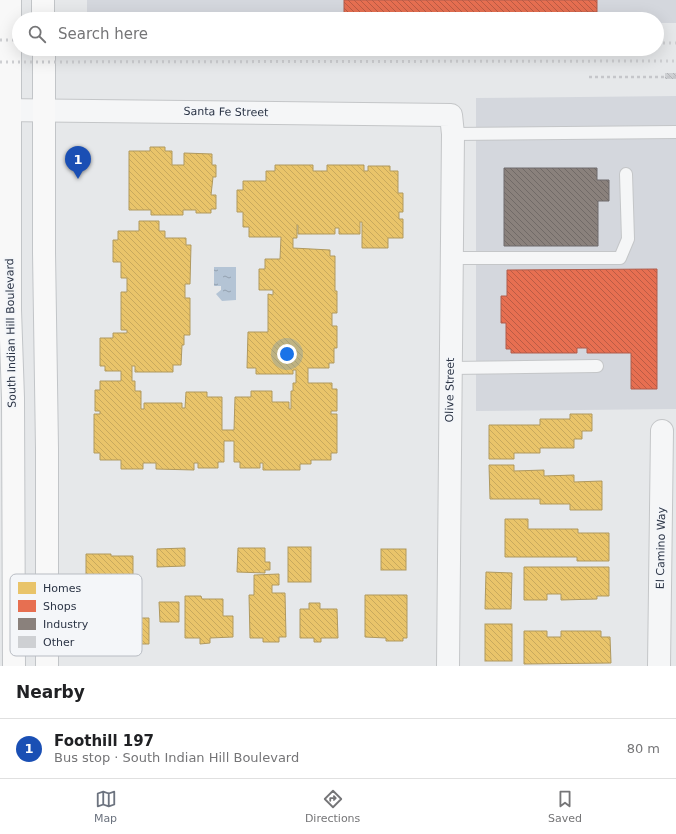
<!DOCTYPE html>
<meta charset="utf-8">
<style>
:root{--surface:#fff;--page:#f2f2f2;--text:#202124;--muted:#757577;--line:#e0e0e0;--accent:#6c737f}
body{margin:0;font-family:"DejaVu Sans",sans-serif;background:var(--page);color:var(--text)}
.you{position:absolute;left:287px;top:354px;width:14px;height:14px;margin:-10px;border:3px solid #fff;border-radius:50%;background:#1a73e8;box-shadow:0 0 0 6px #1a73e833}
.badge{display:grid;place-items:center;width:26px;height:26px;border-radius:50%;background:var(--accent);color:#fff;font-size:13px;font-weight:700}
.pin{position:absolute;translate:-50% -33px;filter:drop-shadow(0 1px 2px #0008)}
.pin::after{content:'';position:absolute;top:21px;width:14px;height:12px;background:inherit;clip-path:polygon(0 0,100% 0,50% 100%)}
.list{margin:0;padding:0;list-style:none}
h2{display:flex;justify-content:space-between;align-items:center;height:52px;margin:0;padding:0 16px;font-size:17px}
h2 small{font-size:13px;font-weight:400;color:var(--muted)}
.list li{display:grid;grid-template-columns:26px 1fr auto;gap:12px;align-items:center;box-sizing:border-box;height:60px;padding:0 16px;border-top:1px solid var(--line)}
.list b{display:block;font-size:15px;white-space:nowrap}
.list p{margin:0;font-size:13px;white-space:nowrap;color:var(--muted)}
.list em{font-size:13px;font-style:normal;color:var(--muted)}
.icon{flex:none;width:22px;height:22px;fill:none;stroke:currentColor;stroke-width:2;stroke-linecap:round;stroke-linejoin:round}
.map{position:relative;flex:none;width:676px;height:666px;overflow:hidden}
.search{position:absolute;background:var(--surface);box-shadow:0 4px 16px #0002;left:12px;right:12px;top:12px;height:44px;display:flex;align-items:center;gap:10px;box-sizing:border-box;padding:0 14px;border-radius:22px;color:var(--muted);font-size:15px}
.sheet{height:112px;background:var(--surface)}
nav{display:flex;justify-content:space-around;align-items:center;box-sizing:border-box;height:56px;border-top:1px solid var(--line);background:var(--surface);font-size:11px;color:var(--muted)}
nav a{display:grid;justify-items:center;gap:2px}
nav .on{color:var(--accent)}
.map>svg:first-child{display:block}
.built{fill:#d4d7dd}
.water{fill:url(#water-ripples)}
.homes{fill:url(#homes-back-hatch);stroke:#b0995f}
.shops{fill:url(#shops-back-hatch);stroke:#af5d4d}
.industry{fill:url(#industry-back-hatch);stroke:#6e6a6c}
.building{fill:url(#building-back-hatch)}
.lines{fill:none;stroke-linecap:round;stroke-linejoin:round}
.lane-casing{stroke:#c4c6c8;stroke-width:14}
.street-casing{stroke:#c4c6c8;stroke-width:24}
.primary-casing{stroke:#c2c5c8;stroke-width:24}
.path{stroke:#c5c6ca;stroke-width:2.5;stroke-dasharray:3 3;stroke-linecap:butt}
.lane{stroke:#f5f6f7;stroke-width:12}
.street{stroke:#f5f6f7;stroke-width:22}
.primary{stroke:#f8f8f8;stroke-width:22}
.rail{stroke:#cecfd2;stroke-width:3;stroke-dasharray:2 4;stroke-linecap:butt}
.labels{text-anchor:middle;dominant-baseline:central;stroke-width:4;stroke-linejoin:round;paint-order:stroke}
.street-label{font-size:11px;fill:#2b3445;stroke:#f4f6f9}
.key{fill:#f4f6f9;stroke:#b8bcc3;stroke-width:1}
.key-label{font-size:11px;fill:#2b3445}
</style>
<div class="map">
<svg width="676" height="666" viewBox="0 0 676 666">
<defs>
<pattern id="water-ripples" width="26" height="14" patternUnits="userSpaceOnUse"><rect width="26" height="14" fill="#b4c4d5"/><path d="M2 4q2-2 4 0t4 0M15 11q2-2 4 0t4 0" fill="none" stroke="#93a0af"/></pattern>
<pattern id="homes-back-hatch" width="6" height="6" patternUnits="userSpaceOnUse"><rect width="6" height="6" fill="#e9c46a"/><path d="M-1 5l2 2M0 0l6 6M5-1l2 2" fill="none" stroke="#c8a95d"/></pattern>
<pattern id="shops-back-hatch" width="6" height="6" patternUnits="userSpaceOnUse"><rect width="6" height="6" fill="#e76f51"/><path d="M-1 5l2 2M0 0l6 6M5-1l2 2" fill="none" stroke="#bb5c45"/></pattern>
<pattern id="industry-back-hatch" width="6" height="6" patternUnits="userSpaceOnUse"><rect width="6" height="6" fill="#8a817c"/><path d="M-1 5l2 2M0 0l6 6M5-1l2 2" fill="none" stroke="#716a67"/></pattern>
<pattern id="building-back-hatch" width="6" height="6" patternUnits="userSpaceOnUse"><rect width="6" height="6" fill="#ced0d3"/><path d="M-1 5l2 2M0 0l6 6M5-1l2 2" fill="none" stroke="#b1b3b6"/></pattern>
</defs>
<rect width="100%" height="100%" fill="#e6e8ea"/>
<g class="built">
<polygon points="87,0 676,0 676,23 657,23 657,19 87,19"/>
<polygon points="676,96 676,409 476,411 476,98"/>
</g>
<polygon class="water" points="214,267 236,267 236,300 222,301 216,294 221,290 221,286 214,286"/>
<g class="homes">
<polygon points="150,147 165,147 165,151 172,151 172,165 184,165 184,153 212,154 212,165 216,165 216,177 213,177 211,195 216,195 216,209 211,209 211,213 196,213 196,210 183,210 183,215 151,215 151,210 129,210 129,151 150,151"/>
<polygon points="275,165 313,165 313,171 327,171 327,165 364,165 364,171 368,171 368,166 390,166 390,171 398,171 398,193 403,193 403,212 399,212 399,219 403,219 403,238 388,238 388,248 362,248 362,222 360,222 360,234 339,234 339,228 335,228 335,234 298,234 298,225 297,225 297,238 293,238 293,248 330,250 330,256 335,256 335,291 337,291 337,313 332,313 332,326 337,326 337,348 334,348 334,363 329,363 329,368 308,368 308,383 332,383 332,389 337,389 337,411 331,411 331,414 337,414 337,453 331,453 331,460 311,460 311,464 300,464 300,470 263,470 263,463 260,463 260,468 240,468 240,462 234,462 234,441 224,441 224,462 218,462 218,468 198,468 198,463 194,463 194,470 156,469 156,463 143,463 143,469 121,469 121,460 100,460 100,453 94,453 94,414 100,414 100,411 95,411 95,390 100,390 100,381 121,381 121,371 105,371 105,366 100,366 100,338 113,338 113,333 127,333 127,330 121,330 121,292 127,292 127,278 121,278 121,262 113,262 113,240 118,240 118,231 139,231 139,221 159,221 159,231 165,231 165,238 186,238 186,245 191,245 190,284 185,284 185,298 190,298 190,335 184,335 184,345 182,345 181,365 173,365 173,372 135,372 135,366 132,366 132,381 135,381 135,391 141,391 141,409 144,409 144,403 182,403 182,408 185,408 186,392 207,392 207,397 222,397 222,430 234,430 235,397 251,397 251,391 272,391 272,402 289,402 289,409 291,409 291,391 293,391 293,383 296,383 296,370 293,370 293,374 256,374 256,368 247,368 248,332 268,332 268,294 273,295 273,290 259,290 259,269 265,269 265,259 280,259 281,237 249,237 249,227 243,227 243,212 237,212 237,190 243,190 243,181 266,181 266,171 275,171"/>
<polygon points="570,414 592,414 592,431 582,431 582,439 574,439 574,448 540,448 540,453 514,453 514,459 489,459 489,425 540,425 540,419 570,419"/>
<polygon points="489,465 514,465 514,471 544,470 544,476 574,475 574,482 602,481 602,510 570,510 570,504 540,504 540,499 490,499"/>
<polygon points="505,519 528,519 528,529 578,529 578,533 609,533 609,561 577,561 577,557 505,557"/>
<rect x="288" y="547" width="23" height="35"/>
<polygon points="185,548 185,566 157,567 157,549"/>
<polygon points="238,548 265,548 265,562 270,562 270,570 265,570 265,573 237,572"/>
<rect x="381" y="549" width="25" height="21"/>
<polygon points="86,554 111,554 111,556 133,556 133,589 132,589 132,592 117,592 117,589 93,589 93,591 81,591 81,575 86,575"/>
<polygon points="524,567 609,567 609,596 597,596 597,599 561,600 561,594 547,594 547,600 524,600"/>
<polygon points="486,572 512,573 511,609 485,609"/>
<polygon points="279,574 279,585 272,585 272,593 285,593 286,637 279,637 279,642 263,642 263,638 250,638 249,595 254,595 254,575"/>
<polygon points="365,595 407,595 407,638 403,638 403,641 386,641 386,638 365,637"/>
<polygon points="185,596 201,596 202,599 223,599 223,616 233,616 233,637 210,638 210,643 200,644 200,638 185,638"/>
<polygon points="82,602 128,602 128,605 140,605 140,618 149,618 149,644 97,644 97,628 82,628"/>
<polygon points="159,602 179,602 179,622 160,622"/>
<polygon points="309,603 320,603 320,609 337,609 338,638 321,638 321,642 314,642 314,638 300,638 300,609 309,609"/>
<rect x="485" y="624" width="27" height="37"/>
<polygon points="524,631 547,631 547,637 561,637 561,631 601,631 601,637 610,637 611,663 524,664"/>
</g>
<g class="shops">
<polygon points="344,0 597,0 597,12 344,15"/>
<polygon points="657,269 657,389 631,389 631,353 587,353 587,348 577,348 577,353 511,353 511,349 506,349 506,323 501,323 501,296 507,296 507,270"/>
</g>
<polygon class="industry" points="504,168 597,168 597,180 609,180 609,201 598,201 598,246 504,246"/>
<rect class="building" x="665" y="73" width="11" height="6"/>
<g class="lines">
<defs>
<g id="lane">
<polyline points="453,134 676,132"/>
<polyline points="452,258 620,258 628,239 626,174"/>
<polyline points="451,368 597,366"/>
</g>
<g id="street">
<polyline points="0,110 451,115 453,134 448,666"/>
<polyline points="659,666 662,431"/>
</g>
<g id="primary">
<polyline points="10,0 10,310 13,398 14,666"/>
<polyline points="43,0 43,19"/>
<polyline points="44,49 44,252 47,449 47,666"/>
</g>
</defs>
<use href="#lane" class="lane-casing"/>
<use href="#street" class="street-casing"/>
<use href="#primary" class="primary-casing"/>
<polyline class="path" points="589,77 676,77"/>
<use href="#lane" class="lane"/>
<use href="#street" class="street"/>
<use href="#primary" class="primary"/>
<g class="rail">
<polyline points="0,40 19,40"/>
<polyline points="657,43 676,43"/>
<polyline points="0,62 676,61"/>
</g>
</g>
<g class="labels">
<g class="street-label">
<text transform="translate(226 112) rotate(1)">Santa Fe Street</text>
<text transform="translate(11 333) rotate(-91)">South Indian Hill Boulevard</text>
<text transform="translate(450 390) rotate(-89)">Olive Street</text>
<text transform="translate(661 548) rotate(-89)">El Camino Way</text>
</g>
</g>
<rect x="10" y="574" width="132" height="82" rx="6" class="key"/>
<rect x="18" y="582" width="18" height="12" fill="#e9c46a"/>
<rect x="18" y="600" width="18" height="12" fill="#e76f51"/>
<rect x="18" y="618" width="18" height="12" fill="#8a817c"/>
<rect x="18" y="636" width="18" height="12" fill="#ced0d3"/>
<g class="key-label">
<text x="43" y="592">Homes</text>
<text x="43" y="610">Shops</text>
<text x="43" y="628">Industry</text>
<text x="43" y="646">Other</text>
</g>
</svg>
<div class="you"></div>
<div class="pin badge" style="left:78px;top:179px;background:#1a4fb4">1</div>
<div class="search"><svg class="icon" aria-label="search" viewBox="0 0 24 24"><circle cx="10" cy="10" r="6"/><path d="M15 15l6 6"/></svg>Search here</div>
</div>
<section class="sheet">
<h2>Nearby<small></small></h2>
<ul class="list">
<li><span class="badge" style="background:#1a4fb4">1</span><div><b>Foothill 197</b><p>Bus stop · South Indian Hill Boulevard</p></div><em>80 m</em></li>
</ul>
</section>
<nav>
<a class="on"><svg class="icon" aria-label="map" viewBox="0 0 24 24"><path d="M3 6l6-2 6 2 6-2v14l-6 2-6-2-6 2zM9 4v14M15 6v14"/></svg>Map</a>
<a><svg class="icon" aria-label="directions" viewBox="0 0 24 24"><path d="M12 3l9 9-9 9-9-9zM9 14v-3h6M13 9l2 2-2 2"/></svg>Directions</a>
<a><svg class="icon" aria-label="saved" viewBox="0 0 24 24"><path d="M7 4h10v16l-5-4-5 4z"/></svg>Saved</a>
</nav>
